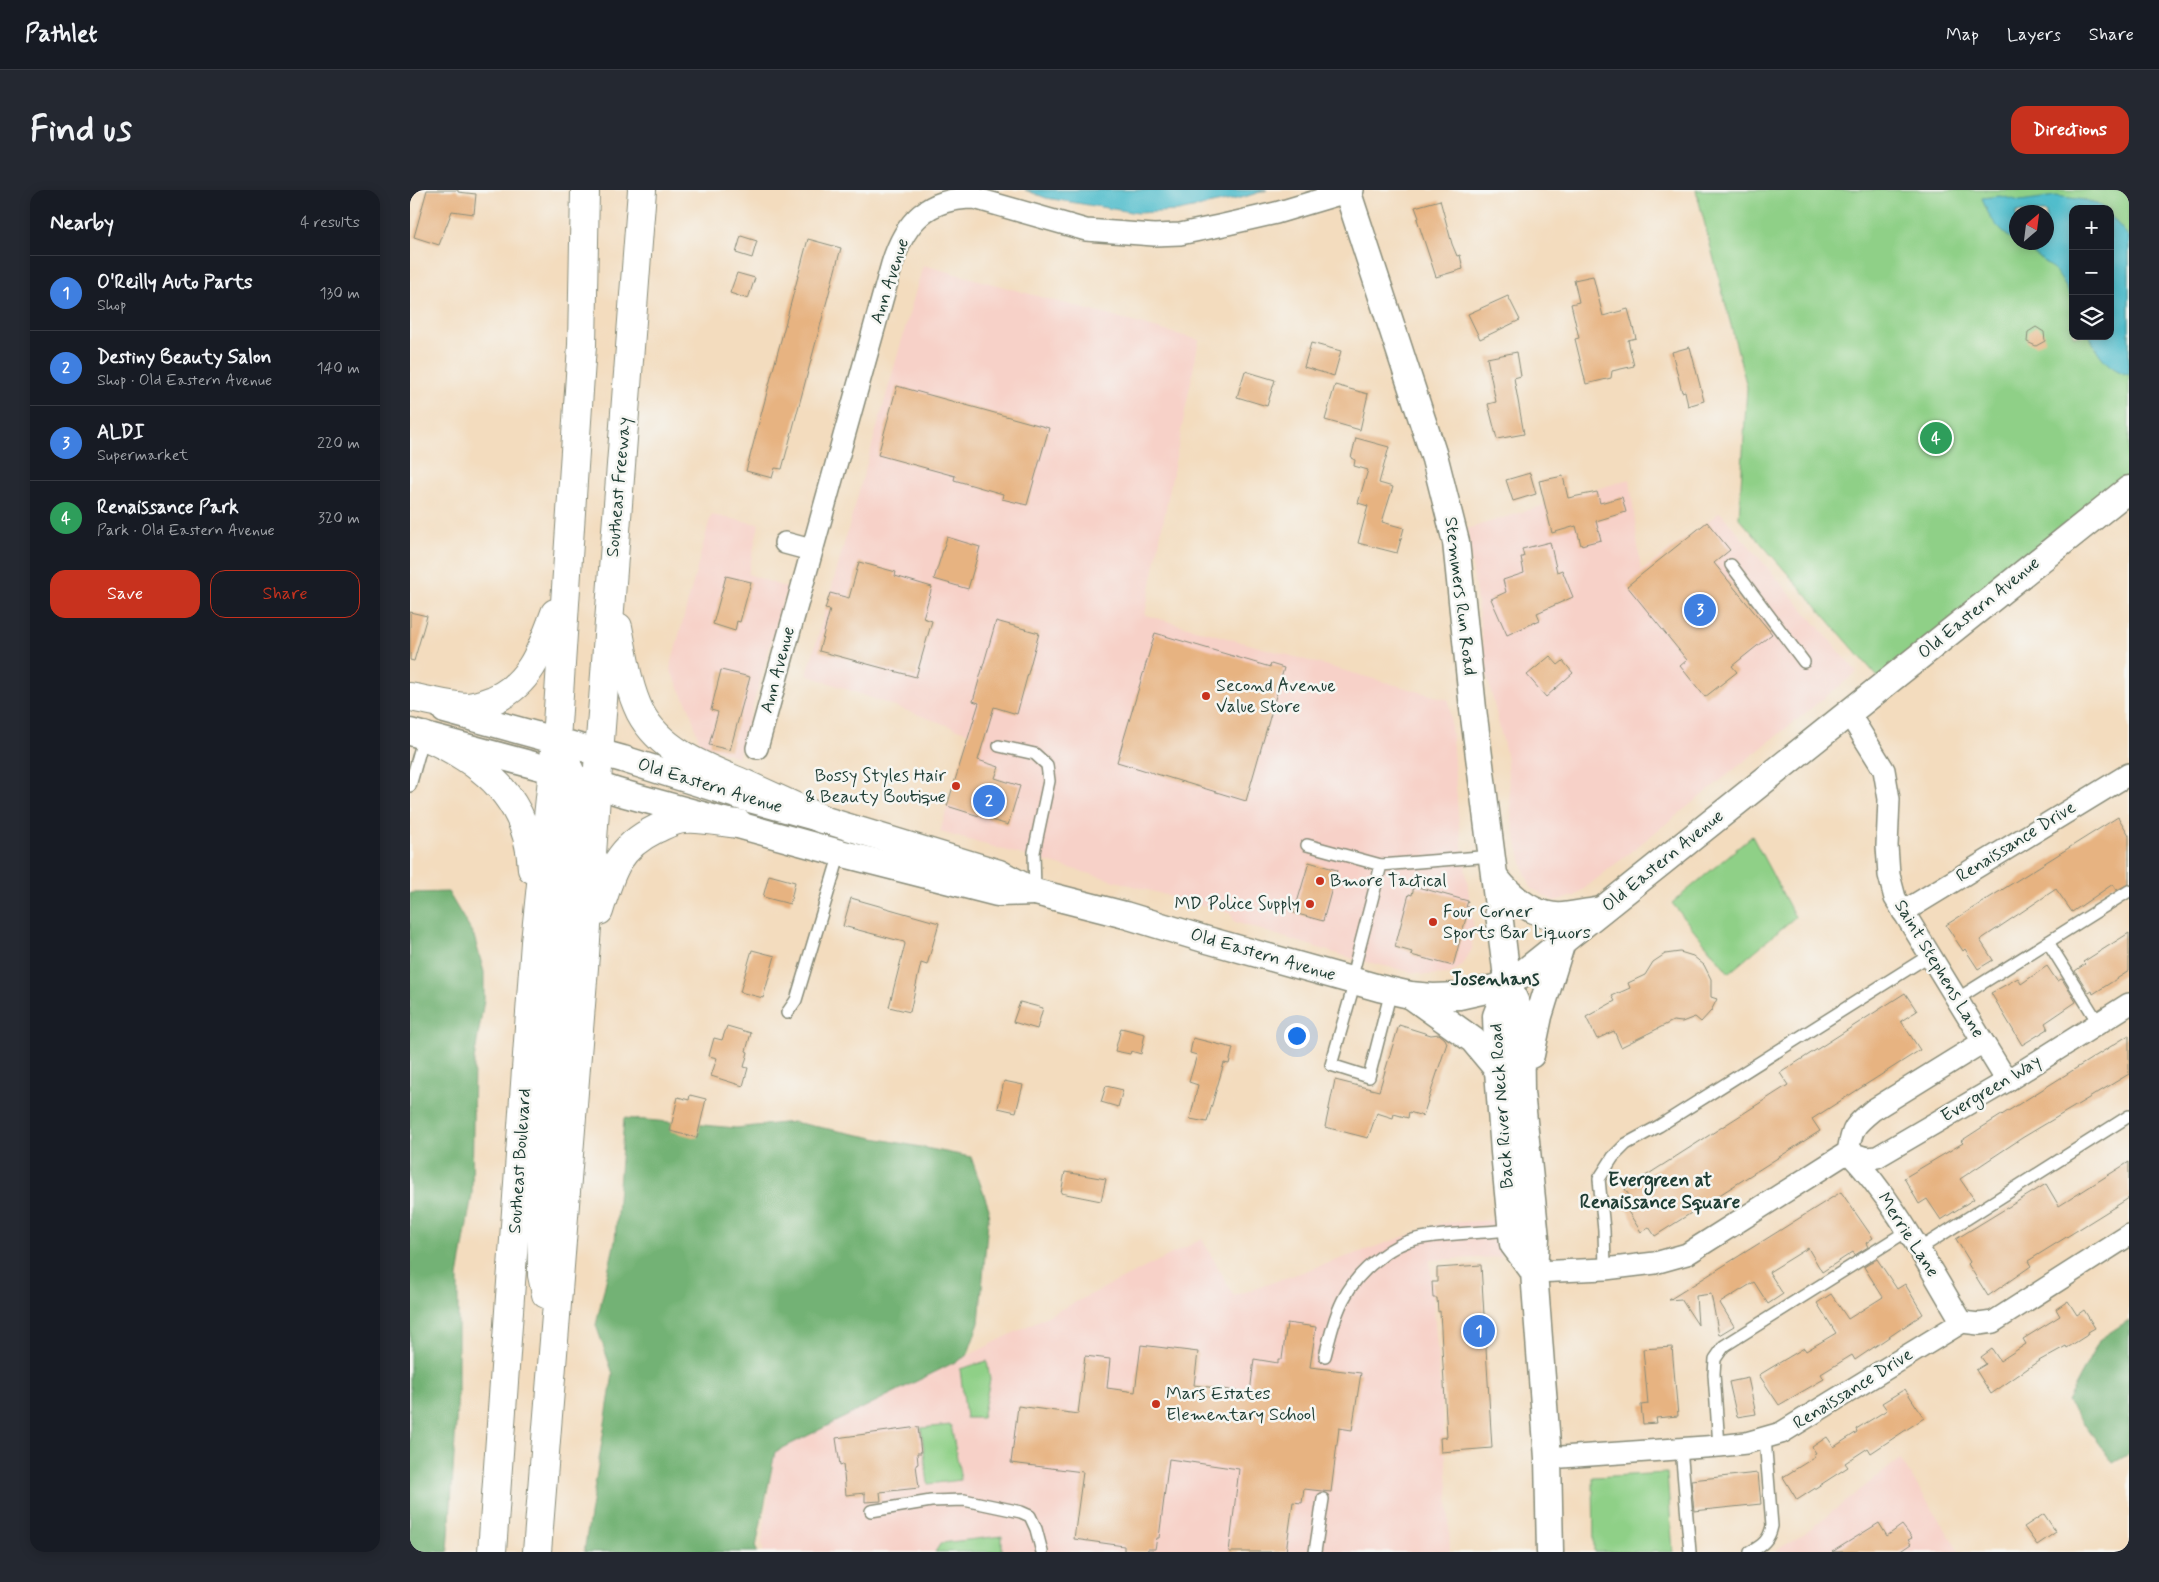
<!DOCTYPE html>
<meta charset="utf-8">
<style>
:root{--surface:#171b24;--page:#242831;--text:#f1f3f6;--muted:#9ea1a6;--line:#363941;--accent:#c8321e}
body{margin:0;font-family:Mynerve,sans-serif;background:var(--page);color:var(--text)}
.controls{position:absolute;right:15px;top:15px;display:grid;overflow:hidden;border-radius:10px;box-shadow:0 2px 12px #0003}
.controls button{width:45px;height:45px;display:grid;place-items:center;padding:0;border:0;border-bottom:1px solid var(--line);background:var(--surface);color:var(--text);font:25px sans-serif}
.compass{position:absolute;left:1599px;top:15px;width:45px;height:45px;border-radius:50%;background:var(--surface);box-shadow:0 2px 12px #0003;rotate:28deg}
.you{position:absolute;left:886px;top:845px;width:18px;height:18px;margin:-12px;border:4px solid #fff;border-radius:50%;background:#1a73e8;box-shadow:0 0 0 8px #1a73e833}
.badge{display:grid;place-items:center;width:32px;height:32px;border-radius:50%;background:var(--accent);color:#fff;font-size:16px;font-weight:700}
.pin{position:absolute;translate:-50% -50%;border:2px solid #fff;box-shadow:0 1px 5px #0006}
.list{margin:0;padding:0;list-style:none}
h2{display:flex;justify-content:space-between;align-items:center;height:65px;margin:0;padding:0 20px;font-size:21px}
h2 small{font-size:16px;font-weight:400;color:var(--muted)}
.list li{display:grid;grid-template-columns:32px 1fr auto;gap:15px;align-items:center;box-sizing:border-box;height:75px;padding:0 20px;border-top:1px solid var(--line)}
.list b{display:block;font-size:19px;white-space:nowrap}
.list p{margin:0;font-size:16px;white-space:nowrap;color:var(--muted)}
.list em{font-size:16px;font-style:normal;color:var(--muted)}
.actions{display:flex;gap:10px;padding:15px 20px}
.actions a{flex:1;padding:11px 0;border:1px solid var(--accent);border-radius:15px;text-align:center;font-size:18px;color:var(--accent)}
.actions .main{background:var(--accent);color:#fff}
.icon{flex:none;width:28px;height:28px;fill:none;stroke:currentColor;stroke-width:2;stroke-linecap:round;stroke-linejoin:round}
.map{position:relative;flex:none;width:1719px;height:1362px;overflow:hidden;border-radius:15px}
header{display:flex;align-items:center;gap:30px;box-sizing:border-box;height:70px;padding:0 25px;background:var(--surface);border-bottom:1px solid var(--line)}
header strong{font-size:24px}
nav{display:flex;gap:28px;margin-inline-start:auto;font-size:18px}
.intro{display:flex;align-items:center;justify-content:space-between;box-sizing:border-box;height:120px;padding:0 30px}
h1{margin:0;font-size:35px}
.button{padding:12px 22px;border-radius:15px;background:var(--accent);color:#fff;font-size:18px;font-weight:700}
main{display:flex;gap:30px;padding:0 30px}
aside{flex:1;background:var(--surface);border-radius:15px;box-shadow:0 2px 12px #0003}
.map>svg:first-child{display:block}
.built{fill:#f7d1c8}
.green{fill:#8fd087;stroke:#57865e;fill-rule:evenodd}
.forest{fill:#73b274;stroke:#497854}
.water{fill:#51bdcc;stroke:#387d80;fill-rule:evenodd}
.building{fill:#e7b381}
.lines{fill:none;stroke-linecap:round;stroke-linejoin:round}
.service-casing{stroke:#898c79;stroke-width:14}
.minor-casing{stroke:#898c79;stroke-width:24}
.tertiary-casing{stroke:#898c79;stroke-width:29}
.secondary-casing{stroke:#898c79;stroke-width:30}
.motorway-casing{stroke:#898c79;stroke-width:30}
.service{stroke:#fff;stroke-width:11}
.minor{stroke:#fff;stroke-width:21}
.tertiary{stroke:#fff;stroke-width:26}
.secondary{stroke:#fff;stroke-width:28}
.motorway{stroke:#fff;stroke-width:28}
.poi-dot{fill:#c8321e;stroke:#f6f6f2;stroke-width:2}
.labels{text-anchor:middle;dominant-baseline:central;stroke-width:5;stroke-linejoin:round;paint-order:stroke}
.street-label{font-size:18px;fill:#1f3d34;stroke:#f6f6f2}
.poi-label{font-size:18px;fill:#1f3d34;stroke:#f6f6f2;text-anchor:start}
.neighbourhood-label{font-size:19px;font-weight:bold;fill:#1f3d34;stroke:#f6f6f2}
</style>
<header>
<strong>Pathlet</strong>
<nav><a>Map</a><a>Layers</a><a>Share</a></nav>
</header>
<div class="intro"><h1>Find us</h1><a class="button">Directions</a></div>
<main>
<aside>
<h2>Nearby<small>4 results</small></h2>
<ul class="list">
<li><span class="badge" style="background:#3f7fe0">1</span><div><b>O'Reilly Auto Parts</b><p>Shop</p></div><em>130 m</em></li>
<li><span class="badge" style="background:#3f7fe0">2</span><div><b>Destiny Beauty Salon</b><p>Shop · Old Eastern Avenue</p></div><em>140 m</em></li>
<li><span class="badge" style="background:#3f7fe0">3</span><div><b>ALDI</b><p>Supermarket</p></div><em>220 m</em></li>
<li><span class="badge" style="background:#2e9e5b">4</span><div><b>Renaissance Park</b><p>Park · Old Eastern Avenue</p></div><em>320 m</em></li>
</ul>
<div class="actions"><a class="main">Save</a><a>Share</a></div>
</aside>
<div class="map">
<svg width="1719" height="1362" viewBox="0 0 1719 1362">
<rect width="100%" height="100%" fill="#f6f6f2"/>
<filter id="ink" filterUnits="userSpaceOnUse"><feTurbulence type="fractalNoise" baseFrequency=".02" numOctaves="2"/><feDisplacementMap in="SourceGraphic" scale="10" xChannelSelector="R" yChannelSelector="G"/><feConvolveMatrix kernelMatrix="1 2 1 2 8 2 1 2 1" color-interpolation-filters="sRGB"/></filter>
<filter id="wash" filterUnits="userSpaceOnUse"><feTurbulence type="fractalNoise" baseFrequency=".0096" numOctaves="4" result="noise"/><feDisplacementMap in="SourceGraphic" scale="20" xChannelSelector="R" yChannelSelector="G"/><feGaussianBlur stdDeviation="1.12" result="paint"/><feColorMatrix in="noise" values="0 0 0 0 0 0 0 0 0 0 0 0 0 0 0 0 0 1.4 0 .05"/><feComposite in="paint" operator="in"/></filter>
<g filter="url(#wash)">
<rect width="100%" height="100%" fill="#f3dcbe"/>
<g class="built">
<polygon points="513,75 789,150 735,425 1039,510 1049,634 1063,733 1062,759 1052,776 1040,784 1014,785 944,769 825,732 820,723 530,642 559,543 397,485"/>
<polygon points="1220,289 1231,382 1310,322 1447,482 1165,706 1144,711 1121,698 1113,677 1102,631 1096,564 1077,485 1057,339"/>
<polygon points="301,325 349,334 338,384 377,398 328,567 290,554 280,520 260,479"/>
<polygon points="1091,1030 1091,1067 1020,1070 1038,1296 1040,1362 353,1362 352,1350 365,1262 792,1049 824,1106 1033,1033"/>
<polygon points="1490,1269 1550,1362 1363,1362 1391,1346"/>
</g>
<g class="green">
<path d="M1286,0h433v298l-245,196 -145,-166 8,-131zM1663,19h37v127h-37zM1606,22h30v30h-30z"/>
<polygon points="1342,646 1385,727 1319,783 1262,713"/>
<polygon points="577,1171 580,1190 572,1228 556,1228 550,1179"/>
<polygon points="541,1235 551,1290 518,1294 511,1238"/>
<polygon points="1257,1283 1263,1362 1184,1362 1183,1287"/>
<polygon points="592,1346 592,1362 525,1362 531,1353"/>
</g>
<g class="forest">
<polygon points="38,702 64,746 74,782 74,810 64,870 62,1004 48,1087 48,1201 38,1362 0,1362 0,703"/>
<polygon points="214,928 326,938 383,932 561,967 579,1019 569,1133 557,1166 365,1262 346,1357 347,1362 174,1362 203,1184 186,1135 205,1051"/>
<polygon points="1719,1130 1719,1264 1703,1273 1657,1211 1690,1149"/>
</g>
<g class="water">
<polygon points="615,0 857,0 831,8 768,21 727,23 636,8"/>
<path d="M1590,6l20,5 36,-5 28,4 13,3 8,6h-32v91c-7,-12 -14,-27 -24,-35 -29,-24 -54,-27 -67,-67zM1636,22v30h-30v-30z"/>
<path d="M1700,25l19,22v138c-20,-5 -32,-21 -39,-39h20z"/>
</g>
<g id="blocks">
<g class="building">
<polygon points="17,0 48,0 48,2 66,4 64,24 42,21 29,55 4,47"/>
<polygon points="1030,10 1042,54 1047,66 1050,65 1053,79 1026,87 1007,29 1009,28 1005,17"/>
<polygon points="331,46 347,51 342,68 326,63"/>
<polygon points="398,49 431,58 372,279 365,278 362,288 336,281"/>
<polygon points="327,83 345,88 338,109 320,103"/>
<polygon points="1183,86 1193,126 1218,119 1226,148 1218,150 1224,176 1202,181 1201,188 1176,194 1165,149 1169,148 1161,114 1169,112 1164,90"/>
<polygon points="1098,106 1110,130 1070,149 1058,124"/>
<polygon points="1626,137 1634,142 1635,151 1626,156 1617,152 1618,142"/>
<polygon points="901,153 931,161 924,186 894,177"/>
<polygon points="1280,157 1294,211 1278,216 1275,201 1272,202 1262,162"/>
<polygon points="1107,162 1111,186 1104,188 1114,244 1087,249 1078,214 1086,212 1077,168"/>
<polygon points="835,181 865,190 857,216 827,207"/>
<polygon points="925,195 958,204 950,240 915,230"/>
<polygon points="487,196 639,238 617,315 592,309 593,304 544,290 545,286 468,265"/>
<polygon points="946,248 979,257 969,293 983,297 972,332 994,338 987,363 948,353 958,316 948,313 958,280 944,276 945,270 941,268"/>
<polygon points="1120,283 1126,304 1103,311 1096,290"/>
<polygon points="1153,286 1158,308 1187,302 1190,313 1212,307 1216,322 1186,331 1191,350 1171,355 1166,336 1142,343 1129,291"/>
<polygon points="1297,332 1320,360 1304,373 1362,444 1322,476 1327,482 1295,507 1270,476 1277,470 1217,396"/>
<polygon points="537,347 570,357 558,399 524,389"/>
<polygon points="1140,352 1147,382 1152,380 1163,407 1127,423 1130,430 1097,445 1081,409 1096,402 1093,390 1114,383 1111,367 1114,367 1112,359"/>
<polygon points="449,372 486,382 485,386 522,397 513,428 522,431 506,487 409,461 420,420 415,419 420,403 439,408"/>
<polygon points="316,386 341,392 330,432 327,431 325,441 303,434"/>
<polygon points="0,422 17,426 4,471 0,470"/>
<polygon points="586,431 629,443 607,524 584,517 568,570 589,577 585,588 610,596 598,635 537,616 569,513 563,511"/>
<polygon points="745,443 860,477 861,474 874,478 836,611 707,572"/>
<polygon points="1140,466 1148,475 1153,471 1163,483 1136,507 1117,485"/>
<polygon points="311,480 340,487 320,560 299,555 308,522 301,520"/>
<polygon points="1708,627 1719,645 1719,694 1707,700 1703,694 1662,722 1646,699 1570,750 1583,770 1568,779 1555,759 1553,761 1536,735"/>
<polygon points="899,672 927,680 913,731 884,723"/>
<polygon points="359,685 385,692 380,714 353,707"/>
<polygon points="1004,696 1058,711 1056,717 1059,717 1043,776 1001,765 1002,762 985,757 999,704 1002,705"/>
<polygon points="441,708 529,733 517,775 511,773 500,822 479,817 495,754 494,752 433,736"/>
<polygon points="1719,743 1719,781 1683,804 1682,801 1679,803 1665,781 1675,774 1673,772"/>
<polygon points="342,760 365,766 353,808 330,802"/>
<polygon points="1270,762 1283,766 1294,775 1301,789 1301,807 1307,809 1301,821 1291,832 1285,827 1272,832 1263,831 1211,857 1204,841 1187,849 1176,827 1205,811 1202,806 1220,798 1218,793 1235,785 1243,772 1255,764"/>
<polygon points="1637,776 1647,791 1652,789 1666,812 1635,833 1638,839 1612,855 1581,803 1608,788 1611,794"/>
<polygon points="1495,803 1507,821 1491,831 1510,860 1402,929 1410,941 1245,1046 1239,1037 1231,1042 1212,1012 1220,1007 1215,999 1378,895 1370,883"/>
<polygon points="610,812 633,818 627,839 603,832"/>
<polygon points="989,835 1021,845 1029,844 1035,849 1037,853 1013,926 999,922 998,928 984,924 983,928 967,923 958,948 915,937 925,890 969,901"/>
<polygon points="317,836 341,843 336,861 338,862 334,877 338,878 333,896 301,886 307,868 299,866 304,848 312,850"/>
<polygon points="711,838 735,844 731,864 721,861 720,864 705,861"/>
<polygon points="1719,845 1719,884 1612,948 1550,989 1564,1009 1531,1030 1517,1009 1509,1014 1494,988 1553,953 1551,951 1571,938"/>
<polygon points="783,848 823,858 819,874 814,873 797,932 780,929 788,895 779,892 787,865 780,863"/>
<polygon points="594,891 613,895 606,922 588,918"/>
<polygon points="696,896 713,900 708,917 691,912"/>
<polygon points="280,905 296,909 287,948 260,941 268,907 279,910"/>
<polygon points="1719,972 1719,1008 1618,1071 1621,1076 1578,1106 1558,1074 1560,1072 1546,1049 1636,994 1649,1016"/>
<polygon points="655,982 696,989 691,1011 651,1003"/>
<polygon points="1431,1002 1463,1048 1456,1053 1458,1057 1445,1065 1443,1062 1412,1082 1398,1058 1359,1082 1373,1104 1358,1114 1344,1092 1310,1113 1324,1136 1309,1145 1301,1104 1286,1106 1288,1135 1271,1109 1259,1110"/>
<polygon points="1467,1069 1487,1099 1495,1094 1513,1124 1445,1170 1442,1165 1411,1184 1414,1189 1369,1215 1349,1185 1394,1158 1396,1161 1426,1143 1407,1113 1421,1104 1438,1129 1473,1107 1454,1077"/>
<polygon points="1071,1075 1082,1258 1031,1262 1030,1248 1037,1247 1030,1121 1028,1122 1027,1108 1023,1108 1022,1092 1027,1092 1027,1078"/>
<polygon points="1658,1111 1667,1125 1674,1120 1685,1138 1678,1142 1679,1144 1657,1158 1656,1156 1627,1172 1581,1204 1566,1180 1576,1174 1571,1167 1582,1159 1590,1171 1616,1154 1613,1149 1650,1126 1646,1119"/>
<polygon points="877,1133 906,1137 900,1177 951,1183 942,1240 929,1238 921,1302 894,1299 892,1313 883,1312 876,1362 819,1362 829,1279 759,1269 749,1348 747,1348 745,1359 738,1359 737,1362 724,1362 714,1361 714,1356 664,1349 673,1282 601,1273 608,1216 668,1224 675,1166 700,1169 697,1198 725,1202 731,1155 788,1162 784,1195 840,1203 844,1169 868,1173 868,1169 872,1169"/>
<polygon points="1262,1157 1268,1226 1246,1228 1247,1233 1233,1234 1231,1215 1238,1214 1233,1159"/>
<polygon points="1338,1188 1346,1224 1327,1227 1319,1192"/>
<polygon points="1495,1199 1514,1228 1461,1263 1458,1258 1435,1273 1438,1277 1387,1310 1373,1287 1405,1267 1403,1264 1406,1263 1402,1257 1417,1247 1424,1257 1447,1242 1446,1239 1477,1220 1472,1213"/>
<polygon points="508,1237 511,1263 507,1263 508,1274 506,1275 509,1298 470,1302 471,1311 455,1312 455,1303 436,1305 433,1274 430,1275 426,1248"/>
<polygon points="1348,1283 1351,1314 1284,1321 1281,1290"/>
<polygon points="1634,1324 1646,1342 1627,1355 1614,1337"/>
<polygon points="1469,1333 1477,1346 1492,1335 1502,1348 1498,1350 1501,1354 1489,1362 1422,1362"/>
</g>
</g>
</g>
<g filter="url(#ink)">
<use href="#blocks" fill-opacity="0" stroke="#898c79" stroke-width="1"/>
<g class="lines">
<defs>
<g id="service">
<polyline points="1321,375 1394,472"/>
<polyline points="589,556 625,564 637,575 639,591 624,662 625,701"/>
<polyline points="0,596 14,546"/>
<polyline points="897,655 971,675"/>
<polyline points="1638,752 1689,834"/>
<polyline points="941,790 971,675 1082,666"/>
<polyline points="945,791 921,875 959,887 981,801"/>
<polyline points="1547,809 1719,701"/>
<polyline points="377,823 386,810 430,663"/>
<polyline points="1509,1059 1719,926"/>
<polyline points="1195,1079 1194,1040 1189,989 1203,967 1216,954 1249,936 1520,765"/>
<path d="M915,1166c11,-44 18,-72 57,-100 10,-8 21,-14 34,-17 31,-6 64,-6 95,-9"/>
<polyline points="1309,1256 1304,1184 1305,1169 1314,1156 1497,1041"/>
<polyline points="1271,1258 1280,1362"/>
<polyline points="461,1321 521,1311 554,1310 611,1322 620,1326 626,1339 632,1362"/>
<polyline points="905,1362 913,1309"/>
<path d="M1340,1362c13,-7 19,-12 22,-26l-7,-88"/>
</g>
<g id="minor">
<polyline points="375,353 401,360"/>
<polyline points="1438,522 1474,580 1479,609 1477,656 1479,685 1485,708 1597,891"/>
<path d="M347,558l135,-484c13,-43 36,-66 82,-66l112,32 68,5 26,-1 39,-8 57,-13 77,-23"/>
<polyline points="1493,722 1719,584"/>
<polyline points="1438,962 1456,968 1467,967 1597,891 1719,814"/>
<path d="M1438,962c47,49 79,112 114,170"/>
<path d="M1124,1082l71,-3 50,-6 32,-9 161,-102c4,-25 7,-27 25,-42l110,-68"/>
<polyline points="1138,1268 1309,1256 1336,1253 1371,1243 1552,1132 1569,1134 1583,1132 1719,1045"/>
</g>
<g id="tertiary">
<polyline points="937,0 1025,269 1046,352 1063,519 1098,795 1110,822 1111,902 1126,1048 1124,1082 1138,1268 1140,1362"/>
<polyline points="35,520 213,569 336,608 412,629 589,683 625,702 715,725 794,749 969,798 1000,805 1023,807 1049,806 1098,795 1719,299"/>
<polyline points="0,542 142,580 208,602 430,663 587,703 624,702"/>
<path d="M1085,687c16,20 40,41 68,39 12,-1 25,-4 38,-6"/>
<polyline points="1098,795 1086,826 1088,880 1094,962 1103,1054 1124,1082"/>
<polyline points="1000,805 1063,850 1088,880"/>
<polyline points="1121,865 1129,826 1152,752"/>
</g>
<g id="secondary">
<path d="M14,546c60,26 105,64 108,133"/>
<path d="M189,721c12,-39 18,-63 57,-82 9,-4 19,-10 29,-10 15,-2 38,4 54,5"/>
<polyline points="136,1104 132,1085 131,1009 163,610 162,586 146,550"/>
<polyline points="82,1362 125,752 146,550"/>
<polyline points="127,1362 175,765 189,563"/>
</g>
<g id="motorway">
<path d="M208,437c6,29 9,58 22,85 21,40 67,56 105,72 26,12 51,23 77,35"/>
<path d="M0,507c18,3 38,9 57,10 8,0 18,-4 26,-7 38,-16 49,-52 62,-87"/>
<polyline points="146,550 172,155 175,0"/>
<polyline points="189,563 232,0"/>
</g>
</defs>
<use href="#service" class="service-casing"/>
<use href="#minor" class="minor-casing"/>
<use href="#tertiary" class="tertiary-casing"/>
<use href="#secondary" class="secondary-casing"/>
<use href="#motorway" class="motorway-casing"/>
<use href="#service" class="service"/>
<use href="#minor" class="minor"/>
<use href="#tertiary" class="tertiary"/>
<use href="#secondary" class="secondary"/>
<use href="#motorway" class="motorway"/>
</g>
</g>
<g class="poi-dot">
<circle cx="796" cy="506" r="5"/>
<circle cx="546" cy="596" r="5"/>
<circle cx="910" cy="691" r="5"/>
<circle cx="900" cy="714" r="5"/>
<circle cx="1023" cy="732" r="5"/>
<circle cx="746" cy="1214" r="5"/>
</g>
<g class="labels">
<g class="street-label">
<text transform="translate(480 91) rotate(-72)">Ann Avenue</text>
<text transform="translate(209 297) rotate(-85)">Southeast Freeway</text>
<text transform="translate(1050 406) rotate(83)">Stemmers Run Road</text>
<text transform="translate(1569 418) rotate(-39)">Old Eastern Avenue</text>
<text transform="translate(368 480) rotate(-75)">Ann Avenue</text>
<text transform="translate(300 596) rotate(17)">Old Eastern Avenue</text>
<text transform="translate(1606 652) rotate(-32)">Renaissance Drive</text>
<text transform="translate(1253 671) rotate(-39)">Old Eastern Avenue</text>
<text transform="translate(853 765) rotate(16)">Old Eastern Avenue</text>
<text transform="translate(1529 779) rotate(59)">Saint Stephens Lane</text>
<text transform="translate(1581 899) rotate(-31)">Evergreen Way</text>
<text transform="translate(1092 916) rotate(-94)">Back River Neck Road</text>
<text transform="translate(110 971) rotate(-86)">Southeast Boulevard</text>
<text transform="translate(1498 1045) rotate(57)">Merrie Lane</text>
<text transform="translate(1443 1199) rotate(-32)">Renaissance Drive</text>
</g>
<g class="poi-label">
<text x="806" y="496">Second Avenue<tspan x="806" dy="21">Value Store</tspan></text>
<text x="536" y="586" text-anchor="end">Bossy Styles Hair<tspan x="536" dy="21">&amp; Beauty Boutique</tspan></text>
<text x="920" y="691">Bmore Tactical</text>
<text x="890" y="714" text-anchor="end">MD Police Supply</text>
<text x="1033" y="722">Four Corner<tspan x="1033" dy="21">Sports Bar Liquors</tspan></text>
<text x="756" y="1204">Mars Estates<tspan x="756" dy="21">Elementary School</tspan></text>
</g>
<g class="neighbourhood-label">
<text x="1085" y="789">Josenhans</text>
<text x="1250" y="990">Evergreen at<tspan x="1250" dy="22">Renaissance Square</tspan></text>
</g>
</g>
</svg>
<div class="controls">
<button>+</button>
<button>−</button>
<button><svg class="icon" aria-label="layers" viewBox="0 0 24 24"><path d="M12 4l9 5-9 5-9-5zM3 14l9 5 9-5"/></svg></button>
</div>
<svg class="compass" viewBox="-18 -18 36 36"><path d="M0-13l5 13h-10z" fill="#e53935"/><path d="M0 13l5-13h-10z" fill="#9ea1a6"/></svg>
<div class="you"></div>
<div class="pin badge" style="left:1069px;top:1141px;background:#3f7fe0">1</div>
<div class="pin badge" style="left:579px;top:611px;background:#3f7fe0">2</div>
<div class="pin badge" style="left:1290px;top:420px;background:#3f7fe0">3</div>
<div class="pin badge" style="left:1526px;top:248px;background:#2e9e5b">4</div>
</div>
</main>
